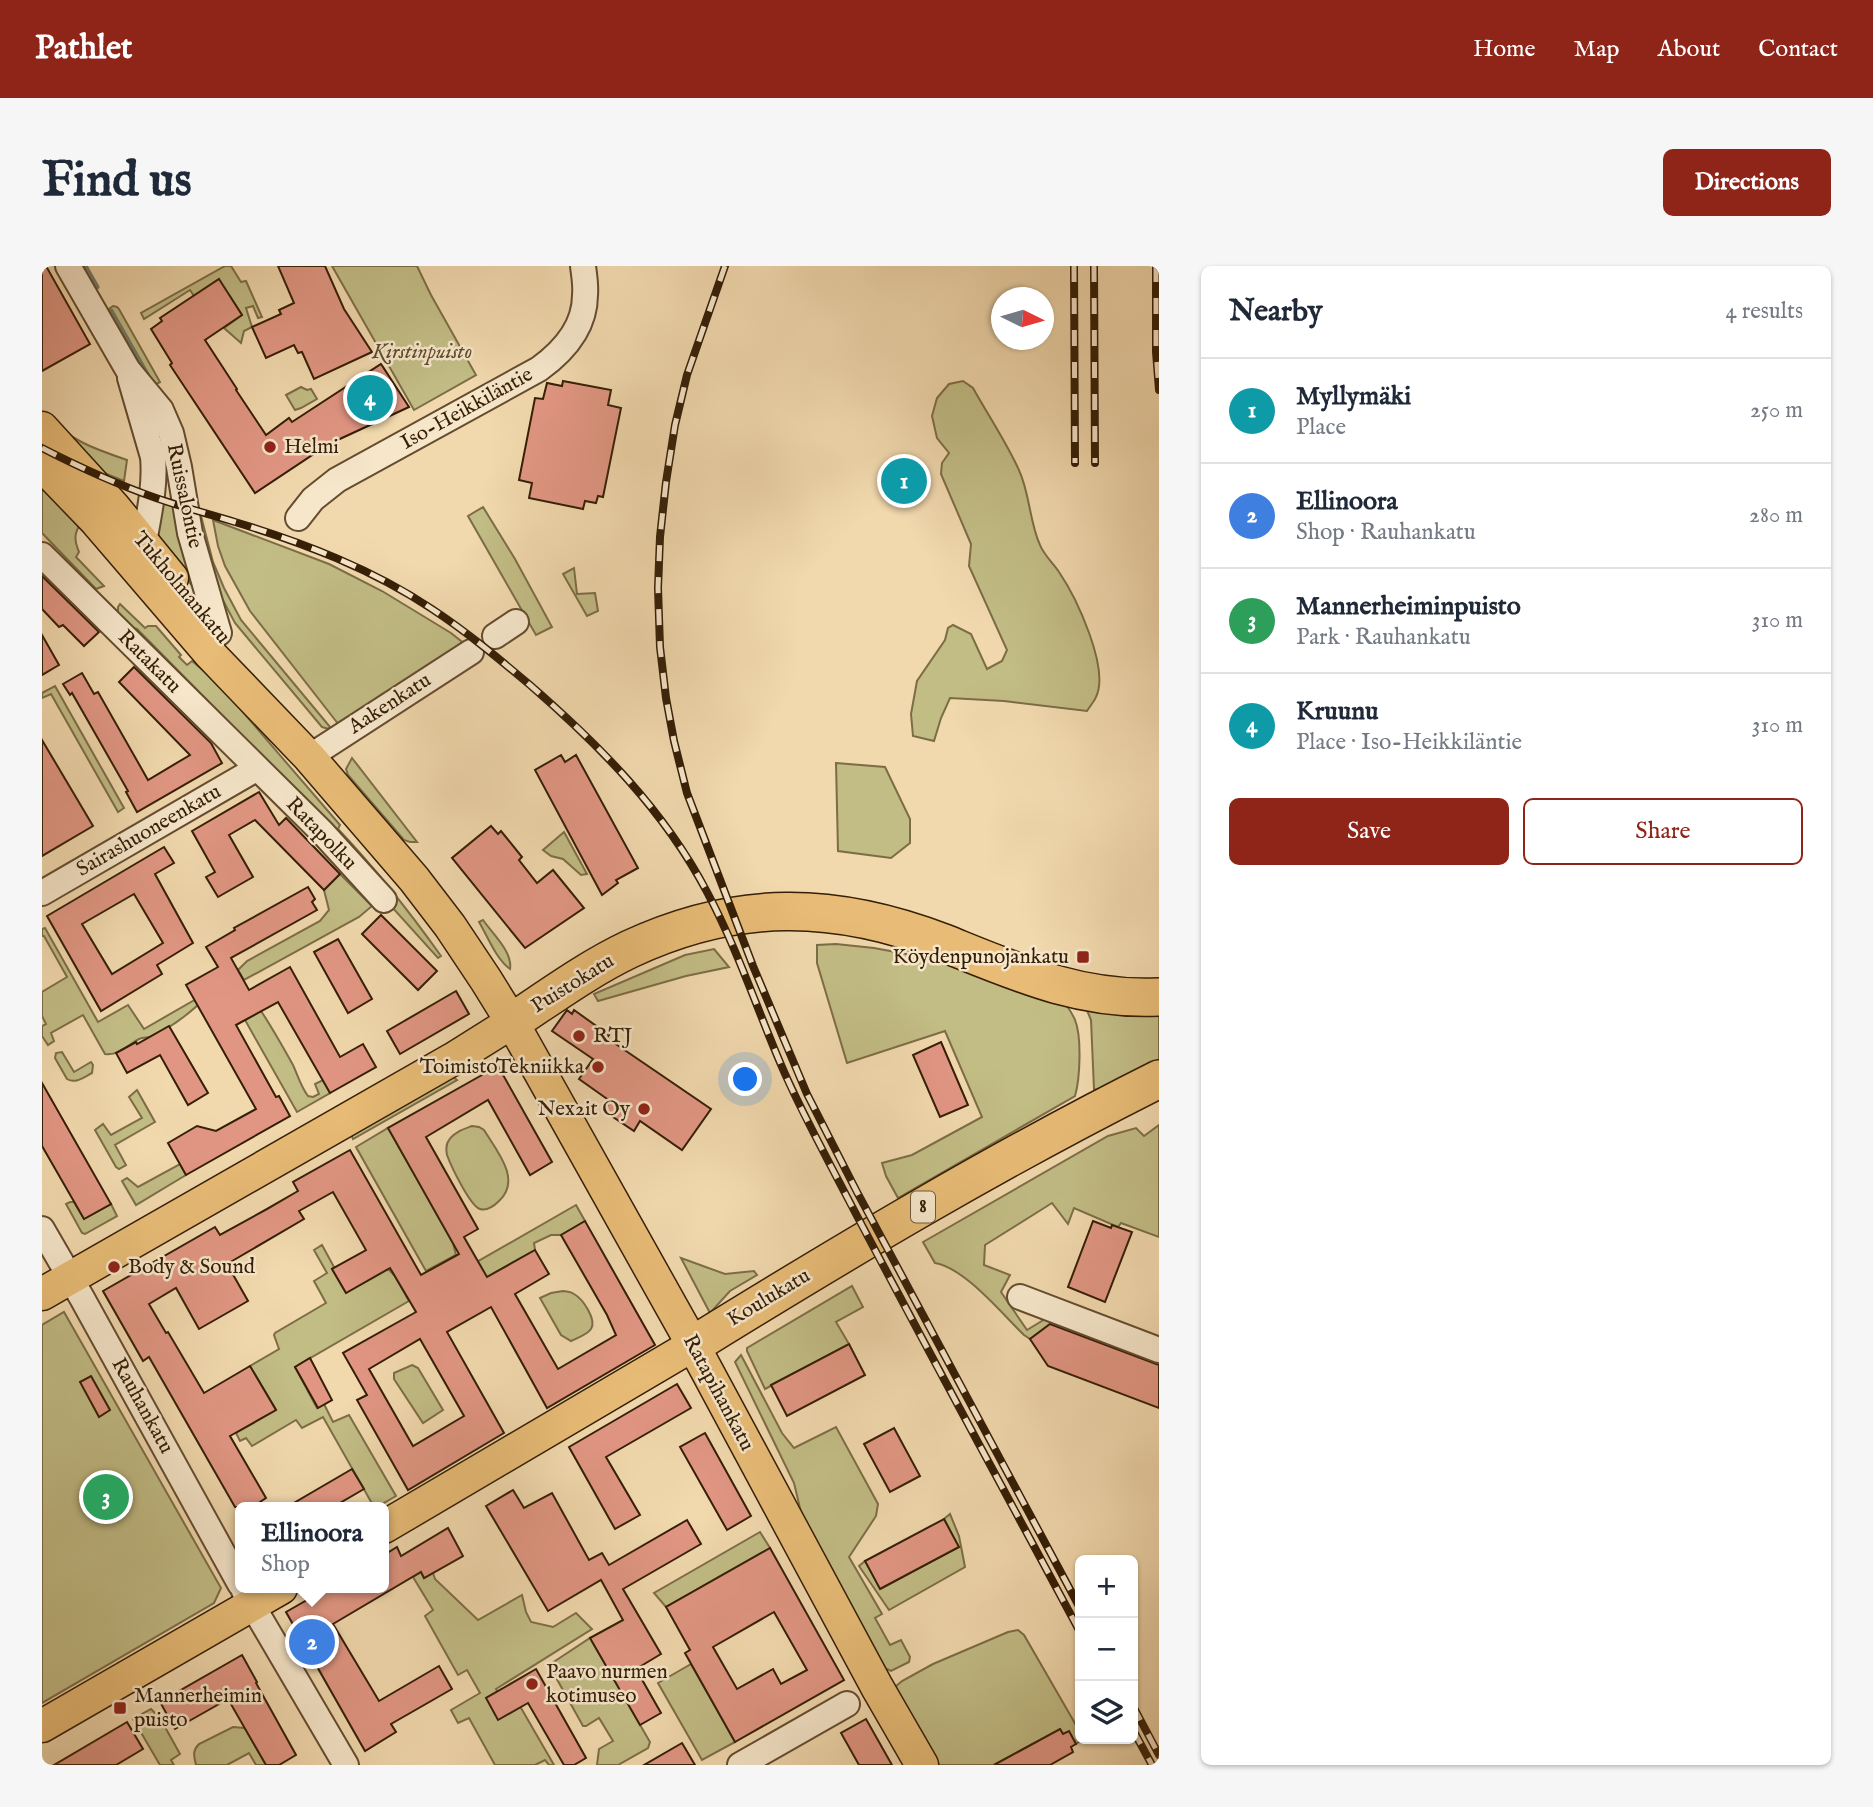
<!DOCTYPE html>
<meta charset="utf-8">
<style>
:root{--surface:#fff;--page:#f6f6f7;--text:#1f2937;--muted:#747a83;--line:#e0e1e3;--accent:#8f2418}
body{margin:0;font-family:"IM FELL English",serif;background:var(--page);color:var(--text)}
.controls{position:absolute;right:21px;bottom:21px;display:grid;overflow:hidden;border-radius:10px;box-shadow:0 2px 5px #0004}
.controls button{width:63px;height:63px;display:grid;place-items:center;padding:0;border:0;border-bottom:2px solid var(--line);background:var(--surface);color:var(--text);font:35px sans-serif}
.compass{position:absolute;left:949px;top:21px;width:63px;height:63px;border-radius:50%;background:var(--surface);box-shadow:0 2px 5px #0004;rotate:95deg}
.you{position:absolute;left:704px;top:814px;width:24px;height:24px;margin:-18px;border:5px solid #fff;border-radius:50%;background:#1a73e8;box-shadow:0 0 0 10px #1a73e833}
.badge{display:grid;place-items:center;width:46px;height:46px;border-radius:50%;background:var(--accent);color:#fff;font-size:23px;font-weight:700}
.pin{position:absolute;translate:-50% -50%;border:4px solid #fff;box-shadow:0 2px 7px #0006}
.popup{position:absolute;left:193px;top:1236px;width:154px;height:91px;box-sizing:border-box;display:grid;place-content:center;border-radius:10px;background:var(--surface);filter:drop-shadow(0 2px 5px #0005);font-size:23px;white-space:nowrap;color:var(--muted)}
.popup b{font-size:26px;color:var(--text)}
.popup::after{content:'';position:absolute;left:50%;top:100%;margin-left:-14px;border:14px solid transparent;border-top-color:var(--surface)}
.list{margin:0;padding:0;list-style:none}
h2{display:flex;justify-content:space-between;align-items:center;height:91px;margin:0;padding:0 28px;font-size:30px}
h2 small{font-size:23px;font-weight:400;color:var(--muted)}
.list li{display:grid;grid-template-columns:46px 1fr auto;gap:21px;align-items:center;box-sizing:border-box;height:105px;padding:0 28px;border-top:2px solid var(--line)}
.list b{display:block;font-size:26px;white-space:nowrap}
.list p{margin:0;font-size:23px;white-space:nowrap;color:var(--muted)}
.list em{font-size:23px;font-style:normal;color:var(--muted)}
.actions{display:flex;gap:14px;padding:21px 28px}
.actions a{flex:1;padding:16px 0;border:2px solid var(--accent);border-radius:10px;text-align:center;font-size:24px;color:var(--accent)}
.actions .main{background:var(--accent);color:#fff}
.icon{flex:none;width:38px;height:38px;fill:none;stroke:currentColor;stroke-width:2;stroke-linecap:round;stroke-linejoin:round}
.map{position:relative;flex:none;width:1117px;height:1499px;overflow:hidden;border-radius:10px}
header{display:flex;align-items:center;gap:42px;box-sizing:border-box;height:98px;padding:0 35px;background:var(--accent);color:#fff}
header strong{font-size:33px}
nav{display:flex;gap:38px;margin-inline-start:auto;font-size:24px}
.intro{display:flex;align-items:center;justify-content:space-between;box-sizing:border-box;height:168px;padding:0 42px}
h1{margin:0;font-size:49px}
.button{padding:18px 32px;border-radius:10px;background:var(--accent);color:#fff;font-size:24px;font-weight:700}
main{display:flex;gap:42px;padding:0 42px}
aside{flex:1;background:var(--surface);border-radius:10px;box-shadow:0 2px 5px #0004}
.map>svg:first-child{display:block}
.green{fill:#c2bc85;stroke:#7c6d46;stroke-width:2}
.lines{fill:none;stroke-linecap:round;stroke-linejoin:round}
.stream{stroke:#727b6a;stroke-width:5}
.building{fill:#e19683;stroke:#351e06;stroke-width:2;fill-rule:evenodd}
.minor-casing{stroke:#644c30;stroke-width:28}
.major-casing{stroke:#351e06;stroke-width:35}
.highway-casing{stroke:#351e06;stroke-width:40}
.minor{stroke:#f6e6ca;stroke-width:24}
.major{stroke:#e8bc76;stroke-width:32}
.highway{stroke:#e8bc76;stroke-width:37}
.rail-casing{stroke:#351e06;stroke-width:8}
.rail{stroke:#f6e6ca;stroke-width:5;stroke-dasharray:16;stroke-linecap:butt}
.poi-dot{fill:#8f2418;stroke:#f6e6ca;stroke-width:2.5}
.labels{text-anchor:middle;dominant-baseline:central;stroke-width:5;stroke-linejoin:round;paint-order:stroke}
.shield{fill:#f6e6ca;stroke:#6f5a41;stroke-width:2}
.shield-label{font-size:19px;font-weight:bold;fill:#351e06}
.park-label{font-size:21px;font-style:italic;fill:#5f4d2c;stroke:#f6e6ca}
.street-label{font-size:21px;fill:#351e06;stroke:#f6e6ca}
.poi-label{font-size:21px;fill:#351e06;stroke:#f6e6ca;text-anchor:start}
</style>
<header>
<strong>Pathlet</strong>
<nav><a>Home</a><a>Map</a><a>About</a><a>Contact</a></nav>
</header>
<div class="intro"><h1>Find us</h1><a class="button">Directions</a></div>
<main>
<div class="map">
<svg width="1117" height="1499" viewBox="0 0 1117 1499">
<rect width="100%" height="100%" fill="#f1d8ad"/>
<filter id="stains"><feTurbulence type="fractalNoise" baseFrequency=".00286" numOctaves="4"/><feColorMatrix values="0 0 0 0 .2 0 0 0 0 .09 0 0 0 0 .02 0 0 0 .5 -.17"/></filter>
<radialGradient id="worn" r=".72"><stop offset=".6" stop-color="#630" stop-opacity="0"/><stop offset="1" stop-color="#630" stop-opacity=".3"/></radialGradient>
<g class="green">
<polygon points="183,0 189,0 199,16 204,15 220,51 216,52 211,40 204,42 210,61 202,65 199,77 182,62 200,49 187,29 152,30 148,24 102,53 99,47"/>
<polygon points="290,0 375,0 389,29 434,109 372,144"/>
<polygon points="71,40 75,41 77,43 118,116 107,122 64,45"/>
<path d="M921,115l10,7c15,27 32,52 45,80 12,24 11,53 22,77 4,10 13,18 19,27 17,25 51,96 37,125 -2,5 -6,9 -9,14l-83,-10 -54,-3 -9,20 -7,23 -21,-5 -2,-22 6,-33 28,-41 3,-12 5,-3 18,9 16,35 15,-8 5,-11 -38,-84 2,-22 -30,-70 1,-11 7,-10 -12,-15 -5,-22 5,-18 12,-14z"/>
<polygon points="259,121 265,124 269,123 275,133 259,142 253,144 244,129"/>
<path d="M0,146c30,29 47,35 85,48l-3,21 -30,-12 -52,-53z"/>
<path d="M0,216l39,41c-7,10 -7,17 -2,29l-3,5 28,29 -8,3 -54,-56z"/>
<polygon points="120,237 136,242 155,326 114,274"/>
<polygon points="441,241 473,293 510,361 494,369 426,250"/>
<polygon points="151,247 159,250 171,296 182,322 199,354 288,461 287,463 280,461 193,357 176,325"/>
<polygon points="171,254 287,298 340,325 409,367 424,379 297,459 208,345 183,300 176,280"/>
<polygon points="532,302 535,328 553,327 556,345 545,350 521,308"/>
<path d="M78,338l25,24 3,-2h8l25,29 -2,2 8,8 5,-4 25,21 123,143 -2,4c37,39 71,82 103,127l-3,2 -48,-53 -35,-55 -218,-221 -4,-1 -15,-15v-6z"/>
<polygon points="13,420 82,542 76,546 9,428 0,432 0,427"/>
<polygon points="310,492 375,576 368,576 362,574 306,509 304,503"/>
<polygon points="794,497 843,501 868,553 868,577 849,592 796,585"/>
<polygon points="522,566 545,608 539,609 521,593 509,590 501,584"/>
<polygon points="298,608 330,640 317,651 202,714 196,704 205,695 278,655 287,644 282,624"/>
<path d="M441,654c9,13 30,32 27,49 -14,-10 -22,-32 -31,-47z"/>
<path d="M3,662l53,94 30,-17 16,24 73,-42c-19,19 -41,39 -67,50 -3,1 -7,0 -11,2 -11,6 -20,17 -34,15l-22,-39 -32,18 3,8 -6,4 -6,-9v-10l4,-2 -4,-8v-24l25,-15 -23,-41h-2v-7z"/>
<path d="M794,678l38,4 81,15 111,42c4,5 7,10 9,15 7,17 5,59 0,76l-177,102 -12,-22 -4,-13 30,-8 70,-38 -37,-86 -98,32 -30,-100v-18z"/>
<polygon points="672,683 687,701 644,710 556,735 552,728 643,689"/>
<polygon points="1044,742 1117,747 1117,797 1057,825 1052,823 1049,754"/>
<path d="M219,745c12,18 22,36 32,54 5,11 8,22 15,31l5,1 6,-3 -4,-10 8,-4 7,13 -33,19 -52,-92z"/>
<path d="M20,786l12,20 17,-10 2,3 -1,8c-8,4 -16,11 -25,6l-12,-21 1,-5z"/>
<polygon points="410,810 415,814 311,873 309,868"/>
<polygon points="95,824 113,856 73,879 84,899 77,903 74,901 53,864 61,858 69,869 100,852 87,831"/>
<path d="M1117,859v112l-38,-14 -3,4 -44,-19 -6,16 -16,-21 -67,42 -1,20 26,10 -9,17 26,38 23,-14 4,6 -24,17 -6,-4c-22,-21 -59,-67 -89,-72l-12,-21 185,-106 28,-8 8,8z"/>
<path d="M430,860l7,1 5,3c13,21 38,50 15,71 -5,5 -12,10 -19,8 -10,-3 -29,-43 -33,-54 -1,-5 -1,-11 2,-15 5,-8 15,-11 23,-14z"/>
<polygon points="346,862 411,977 414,989 384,1005 314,881"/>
<polygon points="138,898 144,909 94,939 80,915 85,912 96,921"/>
<polygon points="28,936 32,936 42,953 69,938 75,950 43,968 40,967 24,938"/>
<polygon points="534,939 543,955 519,969 509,969 492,977 493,984 434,1017 426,1001"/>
<polygon points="280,979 292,1001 290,1003 304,1027 346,1003 353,1010 367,1035 253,1101 275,1142 282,1138 291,1156 307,1149 354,1230 335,1241 332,1241 281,1151 260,1162 254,1154 210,1180 204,1172 198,1175 194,1167 234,1144 208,1100 237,1083 232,1069 233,1067 284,1037 272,1015 285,1007 272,984"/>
<polygon points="639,992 683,1008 712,1005 715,1009 688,1025 668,1047"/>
<polygon points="810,1020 821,1041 794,1056 807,1078 723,1123 705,1085 705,1082"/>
<path d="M521,1025c5,1 7,0 11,3 9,5 23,26 17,35 -4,6 -14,9 -20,12l-10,-6 -21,-37 11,-5z"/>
<polygon points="22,1046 179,1322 172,1337 0,1437 0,1059"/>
<polygon points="699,1089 740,1167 752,1182 794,1161 836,1238 834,1250 807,1291 840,1348 833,1352 848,1379 859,1374 868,1391 867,1396 849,1405 845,1403 843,1404 762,1259 752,1217 693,1096"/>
<polygon points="370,1099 376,1102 401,1144 381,1157 352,1113 352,1107"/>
<polygon points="908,1248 917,1270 923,1301 847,1344 817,1300 823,1295 839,1323 916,1281 902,1253"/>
<polygon points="718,1266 728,1282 624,1341 612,1327"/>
<polygon points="379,1306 382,1312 391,1307 393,1313 436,1354 480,1329 484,1346 489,1356 511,1361 534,1347 550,1363 454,1423 456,1426 475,1435 512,1499 507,1499 503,1494 493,1499 453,1499 427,1452 416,1457 409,1444 438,1427 425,1404 416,1409 383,1350 391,1344 371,1311"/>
<polygon points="976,1364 982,1369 1038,1466 1038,1473 1041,1473 1034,1478 1021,1468 1018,1463 952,1499 897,1499 853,1421 860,1415 891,1398 966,1366"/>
<polygon points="548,1372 608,1476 606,1482 576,1499 555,1499 557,1483 571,1475 557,1452 544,1460 541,1460 507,1399"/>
<polygon points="649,1398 693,1476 660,1494 616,1417"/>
<polygon points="109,1443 118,1452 138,1488 129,1494 132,1499 118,1499 91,1453"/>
<path d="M191,1461l12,1 21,37h-10l-7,-12 -22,12h-31c-2,-9 -4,-14 3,-21z"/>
</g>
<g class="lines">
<g class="stream">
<polyline points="43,0 55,21"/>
<polyline points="69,45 106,110"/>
</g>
</g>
<g class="building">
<polygon points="0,0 4,0 48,78 0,105"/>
<polygon points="236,0 283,0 302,43 330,86 272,113 260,86 256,87 252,79 224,92 210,61 239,48 237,44 252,37"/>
<polygon points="177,13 200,49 163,74 195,123 194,124 224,169 247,152 250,156 339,98 367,141 287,178 213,227 128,99 130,97 109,63 120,55 118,52"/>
<polygon points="521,115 569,124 566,139 579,142 561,231 556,230 554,237 543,235 541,243 487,232 490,217 477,214 493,132 501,133 505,117 520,120"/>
<polygon points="0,310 57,366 42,380 21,359 17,361 0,343"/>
<polygon points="0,369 17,399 0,409"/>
<polygon points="92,401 169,477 180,497 95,546 84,526 86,525 30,427 28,429 21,418 40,407 52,428 56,426 106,514 148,489 77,416"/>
<polygon points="0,474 51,560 0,590"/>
<polygon points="519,489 523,496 534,489 596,602 574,614 576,617 560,629 493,504"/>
<polygon points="217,526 237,559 244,552 298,608 282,624 213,554 187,569 211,611 176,631 164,611 173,606 150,565"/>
<polygon points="449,560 456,568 459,565 480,591 477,594 495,617 511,604 542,642 483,682 410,592"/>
<path d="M122,581l10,16 -19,11 38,69 -36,22 5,9 -61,37 -54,-95zM92,628l29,49 -51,31 -30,-50z"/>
<polygon points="266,621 273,633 270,636 275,644 189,692 207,724 248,701 298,791 321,778 334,801 288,827 236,736 194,759 234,831 237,830 248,850 144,909 126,877 155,860 174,865 214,843 144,719 176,701 164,681 193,664 192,662"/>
<polygon points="339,649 395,705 376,724 320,668"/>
<polygon points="296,673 330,733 306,747 272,686"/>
<polygon points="414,725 427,748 358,788 345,765"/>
<polygon points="525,744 530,748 532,744 567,769 565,772 669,843 640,884 598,855 592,865 562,845 568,835 537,813 551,793 510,765"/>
<polygon points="127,760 166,827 146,839 118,789 85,807 74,787 94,776 95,778"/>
<polygon points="899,776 926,839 898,851 871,789"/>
<path d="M456,800l54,96 -22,13 -42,-75 -62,37 52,92 -14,8 23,40 48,-27 14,24 -34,20 43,75 58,-34 -9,-20 -46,-80 24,-14 70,124 -108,63 -56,-101 -44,25 57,101 -96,57 -51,-90 10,-5 -24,-42 73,-41 -26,-44 -44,25 -14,-24 34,-19 -33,-58 -34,19 5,8 -77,45 21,37 -49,28 -23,-41 -27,16 17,29 2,-1 36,61 46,-27 26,44 -46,26 36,62 -6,4 3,5h-28l-86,-150 -6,4 -40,-70 112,-64 5,8 47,-26 31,-18 -5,-9 57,-32 71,125 38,-21 -71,-126zM378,1073l44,77 -51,30 -44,-77z"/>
<polygon points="0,817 69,938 42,953 0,880"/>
<polygon points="1051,955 1069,962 1070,959 1090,966 1063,1036 1026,1021"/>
<polygon points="1008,1058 1117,1099 1117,1142 1006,1100 988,1073"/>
<polygon points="807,1078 823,1109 745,1150 729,1119"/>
<polygon points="268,1092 290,1134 276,1142 253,1101"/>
<polygon points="49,1110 68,1144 57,1151 38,1116"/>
<polygon points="635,1118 649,1142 564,1191 598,1249 573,1263 527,1181"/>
<polygon points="852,1162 878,1210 848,1226 822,1178"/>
<polygon points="663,1167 709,1250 685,1264 638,1181"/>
<polygon points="310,1203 322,1223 291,1241 245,1241"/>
<polygon points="471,1224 482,1242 510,1227 547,1294 560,1287 567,1299 645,1254 659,1278 581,1323 619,1388 594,1403 619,1447 598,1459 548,1372 581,1354 559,1314 506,1345 444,1240"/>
<polygon points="902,1253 917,1281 838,1323 823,1295"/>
<polygon points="406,1262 421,1290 382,1312 379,1306 291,1358 337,1435 397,1400 410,1423 349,1458 354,1466 323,1485 244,1346 286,1322 342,1322 342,1289 355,1281 359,1290"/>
<path d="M728,1282l74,132 -109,62 -50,-89 5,-3 -24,-43zM732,1346l33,58 -26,14 -8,-15 -36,20 -24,-42z"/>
<polygon points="200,1389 215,1416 214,1417 254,1489 237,1499 224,1499 186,1433 133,1463 118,1436"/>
<polygon points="494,1403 544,1492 532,1499 522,1499 486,1437 456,1454 444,1432"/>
<polygon points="824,1453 850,1499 817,1499 799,1467"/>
<polygon points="85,1456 101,1483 74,1499 12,1499"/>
<polygon points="1018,1463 1021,1468 1027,1465 1034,1478 1029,1481 1031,1486 1008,1499 952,1499"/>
<polygon points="640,1477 653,1499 602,1499"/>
</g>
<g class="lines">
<defs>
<g id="minor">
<polyline points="26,0 86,104 119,144 129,167 137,201 148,267 177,367"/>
<path d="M88,112l23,79c3,32 -6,65 -11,97"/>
<path d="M256,252l15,-19 24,-19 202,-111c25,-18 46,-42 46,-74 1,-10 -1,-20 -2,-29"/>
<polyline points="0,289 280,566 342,634"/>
<polyline points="453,370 474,356"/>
<polyline points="267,491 429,386"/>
<polyline points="0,627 214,503"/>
<polyline points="0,963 40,1032 198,1318"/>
<polyline points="978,1031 1117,1084"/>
<polyline points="202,1325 304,1499"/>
<polyline points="698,1499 805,1438"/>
</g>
<g id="major">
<polyline points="0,162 72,241 130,312"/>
<polyline points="0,199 54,255 169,389 267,491 372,613 408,660 444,714 470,756 651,1079 835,1421 880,1499"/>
<polyline points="0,1028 411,793 470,756"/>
<polyline points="342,1261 651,1079"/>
<polyline points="0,1460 239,1322"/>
</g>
<g id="highway">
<path d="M470,756c38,-25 76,-53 118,-73 107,-50 205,-48 314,-6 72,29 136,58 215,54"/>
<path d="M651,1079c152,-94 306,-186 466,-266"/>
</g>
</defs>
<use href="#minor" class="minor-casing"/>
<use href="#major" class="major-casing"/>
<use href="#highway" class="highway-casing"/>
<use href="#minor" class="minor"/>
<use href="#major" class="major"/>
<use href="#highway" class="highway"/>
<defs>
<g id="rail">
<polyline points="683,0 645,109 633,159 624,216 618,271 616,322 618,381 624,432 632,475 645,527 711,700 765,828 815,926 1038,1342"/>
<polyline points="1032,0 1033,197"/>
<polyline points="1052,0 1053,197"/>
<polyline points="1114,0 1114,86 1117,124"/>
<path d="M0,182c37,19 74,36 114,50 26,9 53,16 79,24 69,21 137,47 197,87 35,23 66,49 98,76 69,60 134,125 177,207 30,56 50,117 75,175 12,28 26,55 40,82 84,162 172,322 258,483"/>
<polyline points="1091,1440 1117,1489"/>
<polyline points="1091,1464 1110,1499"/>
</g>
</defs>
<use href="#rail" class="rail-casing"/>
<use href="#rail" class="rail"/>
</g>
<g class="poi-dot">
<circle cx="228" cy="181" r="7"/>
<rect x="1034" y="684" width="14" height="14" rx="3.5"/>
<circle cx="537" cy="770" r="7"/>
<circle cx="556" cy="801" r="7"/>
<circle cx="602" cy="843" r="7"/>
<circle cx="72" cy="1001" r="7"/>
<circle cx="490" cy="1418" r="7"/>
<rect x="71" y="1435" width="14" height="14" rx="3.5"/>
</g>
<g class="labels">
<rect class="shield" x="869" y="925.5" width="24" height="31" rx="5"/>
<g class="shield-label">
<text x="881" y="941">8</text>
</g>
<g class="park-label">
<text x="380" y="86">Kirstinpuisto</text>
</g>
<g class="street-label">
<text transform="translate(425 143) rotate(-29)">Iso-Heikkiläntie</text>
<text transform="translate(142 230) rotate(78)">Ruissalontie</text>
<text transform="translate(139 322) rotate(50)">Tukholmankatu</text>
<text transform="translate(107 396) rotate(45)">Ratakatu</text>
<text transform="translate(348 438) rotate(-33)">Aakenkatu</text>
<text transform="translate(107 565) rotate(-30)">Sairashuoneenkatu</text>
<text transform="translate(279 568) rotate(46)">Ratapolku</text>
<text transform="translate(531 718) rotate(-32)">Puistokatu</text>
<text transform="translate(727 1032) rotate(-31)">Koulukatu</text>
<text transform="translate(676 1127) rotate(62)">Ratapihankatu</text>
<text transform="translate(100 1140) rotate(61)">Rauhankatu</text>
</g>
<g class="poi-label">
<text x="242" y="181">Helmi</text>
<text x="1027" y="691" text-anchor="end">Köydenpunojankatu</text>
<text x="551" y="770">RTJ</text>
<text x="542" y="801" text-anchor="end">ToimistoTekniikka</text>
<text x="588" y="843" text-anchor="end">Nex2it Oy</text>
<text x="86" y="1001">Body &amp; Sound</text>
<text x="504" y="1406">Paavo nurmen<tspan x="504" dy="24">kotimuseo</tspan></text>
<text x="92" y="1430">Mannerheimin<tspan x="92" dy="24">puisto</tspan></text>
</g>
</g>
<rect width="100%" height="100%" filter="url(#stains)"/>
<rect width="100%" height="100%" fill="url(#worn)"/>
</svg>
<div class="controls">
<button>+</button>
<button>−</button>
<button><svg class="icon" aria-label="layers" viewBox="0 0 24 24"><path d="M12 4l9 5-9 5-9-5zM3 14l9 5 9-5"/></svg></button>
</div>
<svg class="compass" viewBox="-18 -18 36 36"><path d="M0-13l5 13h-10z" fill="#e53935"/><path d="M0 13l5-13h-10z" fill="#747a83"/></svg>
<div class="you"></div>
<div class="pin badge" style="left:862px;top:215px;background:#0f9aa8">1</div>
<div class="pin badge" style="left:270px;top:1376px;background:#3f7fe0">2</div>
<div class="popup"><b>Ellinoora</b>Shop</div>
<div class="pin badge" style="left:64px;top:1231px;background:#2e9e5b">3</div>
<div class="pin badge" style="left:328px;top:132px;background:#0f9aa8">4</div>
</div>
<aside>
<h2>Nearby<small>4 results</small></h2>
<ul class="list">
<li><span class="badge" style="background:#0f9aa8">1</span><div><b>Myllymäki</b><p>Place</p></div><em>250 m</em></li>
<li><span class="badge" style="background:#3f7fe0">2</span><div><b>Ellinoora</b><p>Shop · Rauhankatu</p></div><em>280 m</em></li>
<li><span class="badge" style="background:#2e9e5b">3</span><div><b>Mannerheiminpuisto</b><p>Park · Rauhankatu</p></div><em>310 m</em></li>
<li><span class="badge" style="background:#0f9aa8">4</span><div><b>Kruunu</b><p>Place · Iso-Heikkiläntie</p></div><em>310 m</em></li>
</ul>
<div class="actions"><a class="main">Save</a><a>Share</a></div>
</aside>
</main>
